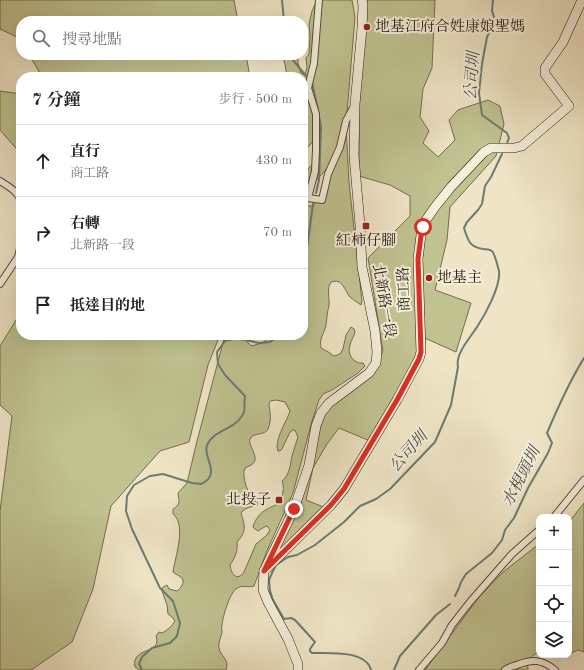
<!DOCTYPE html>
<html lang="zh-TW">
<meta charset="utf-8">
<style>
:root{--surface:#fff;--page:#f2f2f2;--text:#202124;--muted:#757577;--line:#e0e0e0}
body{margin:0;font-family:"Old Standard TT","Noto Serif TC",serif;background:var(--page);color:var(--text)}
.controls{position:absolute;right:12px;bottom:12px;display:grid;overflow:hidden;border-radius:8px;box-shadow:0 4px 16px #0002}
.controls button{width:36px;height:36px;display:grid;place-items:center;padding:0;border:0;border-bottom:1px solid var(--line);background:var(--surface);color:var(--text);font:20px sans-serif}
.stop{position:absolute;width:12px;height:12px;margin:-9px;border:3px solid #d93025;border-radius:50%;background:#fff}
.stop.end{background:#d93025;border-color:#fff;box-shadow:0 1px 4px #0008}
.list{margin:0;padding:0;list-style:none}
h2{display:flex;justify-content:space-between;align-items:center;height:52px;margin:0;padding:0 16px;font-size:17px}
h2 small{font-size:13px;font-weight:400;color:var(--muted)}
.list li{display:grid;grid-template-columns:26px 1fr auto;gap:12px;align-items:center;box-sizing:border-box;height:72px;padding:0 16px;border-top:1px solid var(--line)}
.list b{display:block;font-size:15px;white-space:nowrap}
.list p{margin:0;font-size:13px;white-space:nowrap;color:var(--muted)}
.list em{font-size:13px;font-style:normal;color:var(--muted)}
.icon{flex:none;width:22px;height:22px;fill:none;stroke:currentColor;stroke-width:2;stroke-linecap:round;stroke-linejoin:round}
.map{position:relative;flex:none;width:584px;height:670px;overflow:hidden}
.search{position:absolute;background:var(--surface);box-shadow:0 4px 16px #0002;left:16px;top:16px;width:292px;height:44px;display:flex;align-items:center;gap:10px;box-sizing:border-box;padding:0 14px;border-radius:16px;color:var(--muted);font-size:15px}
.panel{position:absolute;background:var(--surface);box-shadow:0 4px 16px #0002;left:16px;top:72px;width:292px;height:268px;border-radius:16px}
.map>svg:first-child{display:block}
.green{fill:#c0c290;stroke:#726d4e;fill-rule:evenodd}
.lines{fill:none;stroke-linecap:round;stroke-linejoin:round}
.stream{stroke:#6b7c74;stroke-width:2}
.street-casing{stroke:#584b3b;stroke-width:8}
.secondary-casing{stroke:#25180d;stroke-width:10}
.street{stroke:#f5eeda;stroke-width:6}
.secondary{stroke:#f5eeda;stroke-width:9}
.route{stroke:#d93025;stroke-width:5}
.poi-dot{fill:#8f2418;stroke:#f5eeda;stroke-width:1.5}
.labels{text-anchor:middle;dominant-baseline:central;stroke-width:4;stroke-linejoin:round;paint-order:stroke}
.poi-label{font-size:15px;fill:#25180d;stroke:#f5eeda;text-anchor:start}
.street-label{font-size:15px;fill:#25180d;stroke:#f5eeda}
.water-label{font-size:16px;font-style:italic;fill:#4e5249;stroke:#f5eeda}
</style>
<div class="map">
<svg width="584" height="670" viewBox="0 0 584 670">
<rect width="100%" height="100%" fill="#efe5c6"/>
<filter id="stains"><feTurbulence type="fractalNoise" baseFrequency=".005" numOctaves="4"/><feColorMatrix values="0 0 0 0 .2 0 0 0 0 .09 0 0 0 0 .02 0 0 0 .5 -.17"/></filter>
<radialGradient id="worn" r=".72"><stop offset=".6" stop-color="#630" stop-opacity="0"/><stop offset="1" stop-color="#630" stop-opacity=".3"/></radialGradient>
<g class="green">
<polygon points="0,0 234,0 238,21 21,21 21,43 17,37 0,29"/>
<path d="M317,0h35l3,17 -9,108 3,58 13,118 -1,4c-4,-3 -8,-5 -11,-8 -6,-7 -7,-19 -19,-15 -5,7 -1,16 -2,24 -2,6 -2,12 -3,19 -2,10 -7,12 -5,23l9,5 2,2 2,1 6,-2 3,-5 3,-14 5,-8 3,2 1,3c-1,5 -4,8 -5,13 -3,9 3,19 13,18l2,3 -7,7 -9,6 -17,11 -9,4 -4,6 -7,21 -19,72 -27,60 -12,33c-6,2 -12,-2 -18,3 -6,4 -14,29 -14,37 -1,2 0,4 0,6 -1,5 -4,11 -3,16 1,8 11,11 7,22h-86l-5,-3c-4,-21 28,-12 21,-31l3,-4 3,1c6,-3 10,-7 13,-12l-3,-4 -4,-3 -1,-9 -5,-14 1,-4 4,-2 2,4 8,2c4,-3 8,-8 5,-13 -2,-2 -7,-4 -9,-6 2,-15 14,-47 0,-58v-5c8,-5 6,-7 5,-16l9,-10 9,-38 29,-110h17l6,8 4,3 12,-4 7,-7h32v-32l2,-3 -2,-9v-77l1,-2 1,-4 3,-2h5c2,-3 16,-23 17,-26 1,-4 -1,-10 -2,-13l-13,15 -5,2 -5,-3c-1,-17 15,-17 14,-29 0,-4 -3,-9 -4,-13l-12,14v-76h-16l-2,-13 -3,-9h16v8l3,10 4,2 2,-8 -1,-9 3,-4 1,-17 -1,-13 3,-13zM276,400l9,2 5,9 -1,3c-4,10 -15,27 -11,37h2l2,-2 8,-17 3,-2h2l3,7c-2,6 -4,13 -6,19 -2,10 -2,18 -10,25 1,3 2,7 1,10 -2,16 -9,13 -19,20 -5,3 -10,11 -11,16l2,2 3,2 8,-5 2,1 2,3 -3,5 -11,9 -12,28c-7,10 -13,2 -14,-7 5,-7 8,-14 7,-23 10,-11 8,-16 4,-29 5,-7 14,-6 20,-10 -3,0 -5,0 -6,-2 -7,-6 -14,-25 -10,-33 2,-1 4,-2 6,-3 11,-6 -4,-20 -1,-26 3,-7 15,-3 18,-10 2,-4 3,-12 2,-16 0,-5 -2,-8 0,-12z"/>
<polygon points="363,0 435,0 432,68 423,89 420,117 429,131 423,143 438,157 455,140 449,120 458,110 488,100 500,106 504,124 496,156 450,207 447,240 435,290 471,303 456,352 418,335 416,360 370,441 339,428 327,444 313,468 306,500 326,508 266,571 303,493 324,411 372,375 383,351 368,258 410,216 410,196 390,185 359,176 359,52"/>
<polygon points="29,55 246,55 250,77 35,77 39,71"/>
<polygon points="0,91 21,94 21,154 0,130"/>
<polygon points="21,312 21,335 220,335 208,365 189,442 160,451 111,506 93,589 72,642 31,670 0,670 0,511 12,416 0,405 0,346"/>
<polygon points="584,503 584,652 578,650 569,654 569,522"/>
<path d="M539,544v109h-2c-9,6 -10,5 -9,17h-103l54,-73 24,-25z"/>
</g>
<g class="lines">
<g class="stream">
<polyline points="282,0 284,21"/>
<polyline points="493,0 492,11 495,20 487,37 482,64 479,93 482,115 507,133 509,138 507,143"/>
<polyline points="289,55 306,76"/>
<polyline points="312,83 317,105 321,127 319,180 316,193"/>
<polyline points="303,310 304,264 308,241 313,204"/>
<path d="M455,596l4,-8 2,-6 5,-8 26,-21 10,-13 3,-10 9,-12 14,-30 20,-35 4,-10 -5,-10c11,-26 22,-51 37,-75"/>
<path d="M142,670l-3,-6 3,-7 10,-9 18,-5 7,-7 3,-13 -7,-22 -13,-13 -28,-59 -6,-18 1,-15 7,-11 16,-9 13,-2 29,9 9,1c2,-1 6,-3 8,-6 7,-10 -6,-22 -2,-33 7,-16 30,-15 37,-33 1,-4 0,-11 1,-16l-20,-21 -7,-11 -1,-12 8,-11 11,-3 23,5 11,-1 9,-7"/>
<path d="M371,670c-5,-20 -43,-17 -59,-17l-2,-2v-2l5,-7 -20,-22 -4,-2 -7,1 -11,-19 -3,-9 -1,-11 3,-7 4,-8 12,-8 9,-2 18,-10 29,-23 16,-16 16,-7 14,-10 45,-47 16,-37 7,-38c-3,-13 12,-29 19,-40 8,-12 24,-41 22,-56 -1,-4 -5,-18 -7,-20 -3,-2 -6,-2 -9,-2 -14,-2 -15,-9 -19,-21l3,-6 11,-12 4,-6 3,-18 6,-9 11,-23"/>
<polyline points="394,670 400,656 436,615 450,604"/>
</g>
<defs>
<g id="street">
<polyline points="319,0 314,63 308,88 316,114 316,150 315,171 308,198 322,200 328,174 340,147 346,121 354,106"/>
<path d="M0,181c8,5 17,10 21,19"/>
<polyline points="0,284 18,257 21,244"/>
<polyline points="554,517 584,480"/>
<polyline points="419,670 442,643 452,625 470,602 512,554 539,530"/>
<path d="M505,670c4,-3 8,-4 12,-5 15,-6 25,-6 38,5"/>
</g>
<g id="secondary">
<polyline points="264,571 331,505 344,489 397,400 419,359 421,352 418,259 421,235 423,227 426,220 435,207 451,187 484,152 491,148 514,148 522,146 569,106 545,74 545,68 563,42 582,0"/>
<polyline points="298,670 298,664 288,639 268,602 263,590 264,571 294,509 309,465 316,426 321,413 329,403 369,373 376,363 377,352 375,331 362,267 360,225 354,156 355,104 362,28 363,5 362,0"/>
</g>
</defs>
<use href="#street" class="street-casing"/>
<use href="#secondary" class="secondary-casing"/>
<use href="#street" class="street"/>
<use href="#secondary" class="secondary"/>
</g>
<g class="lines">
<polyline class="route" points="294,509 264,571 331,505 344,489 397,400 419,359 421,352 418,259 421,236 423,227"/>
</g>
<g class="poi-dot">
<circle cx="367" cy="27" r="4"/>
<rect x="362" y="222" width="8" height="8" rx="2"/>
<circle cx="429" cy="278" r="4"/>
<rect x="275" y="496" width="8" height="8" rx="2"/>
</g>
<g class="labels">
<g class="poi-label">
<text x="375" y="27">地基江府合姓康娘聖媽</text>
<text x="366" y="241" text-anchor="middle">紅柿仔腳</text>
<text x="437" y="278">地基主</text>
<text x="271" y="500" text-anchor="end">北投子</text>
</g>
<g class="street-label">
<text transform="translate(405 289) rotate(-92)">商工路</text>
<text transform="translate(383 301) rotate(80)">北新路一段</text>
</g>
<g class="water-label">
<text transform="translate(473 76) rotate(-86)">公司圳</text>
<text transform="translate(409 452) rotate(-48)">公司圳</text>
<text transform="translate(522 477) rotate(-63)">水梘頭圳</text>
</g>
</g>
<rect width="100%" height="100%" filter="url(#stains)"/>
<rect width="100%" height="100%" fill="url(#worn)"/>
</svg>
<div class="controls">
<button>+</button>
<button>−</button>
<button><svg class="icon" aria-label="locate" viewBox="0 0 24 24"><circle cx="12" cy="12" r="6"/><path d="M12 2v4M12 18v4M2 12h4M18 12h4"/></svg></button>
<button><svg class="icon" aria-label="layers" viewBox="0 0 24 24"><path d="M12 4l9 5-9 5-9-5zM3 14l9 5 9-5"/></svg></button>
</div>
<div class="stop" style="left:423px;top:227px"></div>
<div class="stop end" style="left:294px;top:509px"></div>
<div class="search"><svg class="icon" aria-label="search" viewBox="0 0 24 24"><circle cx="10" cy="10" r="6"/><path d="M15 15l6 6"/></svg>搜尋地點</div>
<section class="panel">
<h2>7 分鐘<small>步行 · 500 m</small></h2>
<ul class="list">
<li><svg class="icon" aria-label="ahead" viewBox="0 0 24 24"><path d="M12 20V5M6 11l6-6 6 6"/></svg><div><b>直行</b><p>商工路</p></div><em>430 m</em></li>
<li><svg class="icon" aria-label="right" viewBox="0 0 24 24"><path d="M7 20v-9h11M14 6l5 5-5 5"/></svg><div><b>右轉</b><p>北新路一段</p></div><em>70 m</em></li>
<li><svg class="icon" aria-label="arrive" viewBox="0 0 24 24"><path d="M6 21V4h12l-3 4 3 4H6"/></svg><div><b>抵達目的地</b></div></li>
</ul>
</section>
</div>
